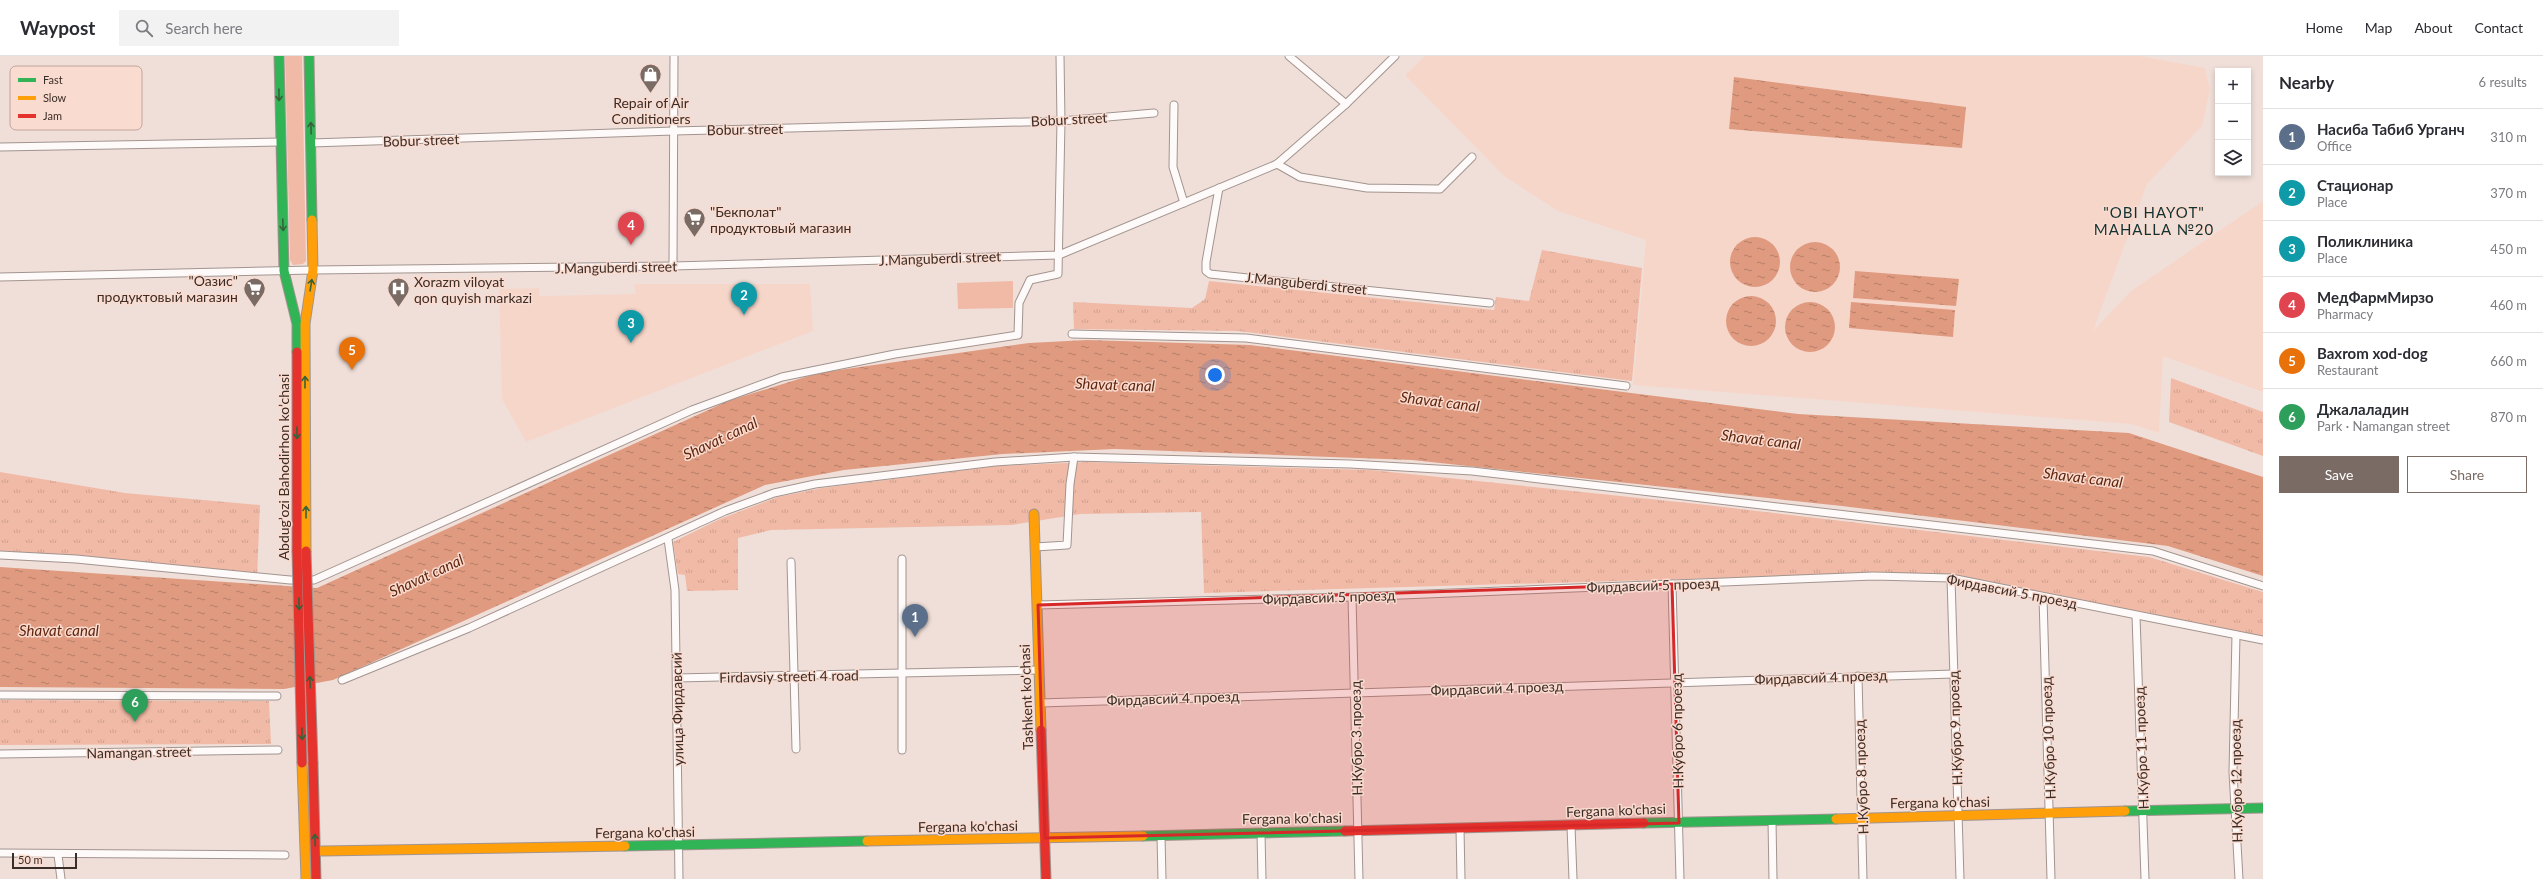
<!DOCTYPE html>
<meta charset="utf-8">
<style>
:root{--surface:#fff;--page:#f2f2f3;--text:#2b2b33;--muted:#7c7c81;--line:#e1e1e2;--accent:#7a6b65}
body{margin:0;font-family:Lato,sans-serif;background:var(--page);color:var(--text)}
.controls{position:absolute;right:12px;top:12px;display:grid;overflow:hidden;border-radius:0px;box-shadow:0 2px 6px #0003}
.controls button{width:36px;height:36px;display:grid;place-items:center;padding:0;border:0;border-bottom:1px solid var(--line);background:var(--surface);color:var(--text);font:20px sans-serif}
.scale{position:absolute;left:12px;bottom:10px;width:65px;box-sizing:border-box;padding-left:4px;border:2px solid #3a2c26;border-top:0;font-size:11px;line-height:14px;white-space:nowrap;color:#3a2c26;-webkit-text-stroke:3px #fadbcf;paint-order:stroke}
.you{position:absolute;left:1215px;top:319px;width:14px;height:14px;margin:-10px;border:3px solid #fff;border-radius:50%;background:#1a73e8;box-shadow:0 0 0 6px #1a73e833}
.badge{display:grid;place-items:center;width:26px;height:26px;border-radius:50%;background:var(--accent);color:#fff;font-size:13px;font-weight:700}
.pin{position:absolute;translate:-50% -33px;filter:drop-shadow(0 1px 2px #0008)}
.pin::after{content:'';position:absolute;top:21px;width:14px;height:12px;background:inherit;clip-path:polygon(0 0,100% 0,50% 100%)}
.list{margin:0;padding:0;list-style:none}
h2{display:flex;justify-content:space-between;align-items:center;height:52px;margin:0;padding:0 16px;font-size:17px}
h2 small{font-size:13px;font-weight:400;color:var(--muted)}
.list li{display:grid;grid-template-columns:26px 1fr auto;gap:12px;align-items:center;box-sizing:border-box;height:56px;padding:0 16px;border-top:1px solid var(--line)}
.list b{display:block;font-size:15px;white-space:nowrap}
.list p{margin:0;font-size:13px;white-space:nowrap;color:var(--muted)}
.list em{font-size:13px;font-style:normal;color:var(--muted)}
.actions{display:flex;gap:8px;padding:12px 16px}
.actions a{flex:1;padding:9px 0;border:1px solid var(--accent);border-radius:0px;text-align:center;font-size:14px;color:var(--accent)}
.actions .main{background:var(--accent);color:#fff}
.icon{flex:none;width:22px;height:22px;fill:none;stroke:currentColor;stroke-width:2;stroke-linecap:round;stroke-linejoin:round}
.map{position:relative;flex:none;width:2263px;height:823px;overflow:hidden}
header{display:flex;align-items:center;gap:24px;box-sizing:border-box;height:56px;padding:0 20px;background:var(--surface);border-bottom:1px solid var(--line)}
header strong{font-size:19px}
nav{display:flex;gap:22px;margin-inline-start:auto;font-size:14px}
.search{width:280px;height:36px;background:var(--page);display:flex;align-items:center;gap:10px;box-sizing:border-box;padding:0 14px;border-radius:0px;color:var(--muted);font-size:15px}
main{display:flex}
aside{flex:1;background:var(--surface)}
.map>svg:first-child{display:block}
.built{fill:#f7d6ca}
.grass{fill:#f1baa6}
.park{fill:url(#park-tufts)}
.water{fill:url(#water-ripples)}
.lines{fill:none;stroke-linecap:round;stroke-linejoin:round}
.street-casing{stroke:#a2948f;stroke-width:9}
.fast-casing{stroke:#a2948f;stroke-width:11}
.slow-casing{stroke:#a2948f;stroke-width:11}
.jam-casing{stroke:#a2948f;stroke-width:11}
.street{stroke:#fdfaf9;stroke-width:7}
.fast{stroke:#30b455;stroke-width:9}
.slow{stroke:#ff9f0a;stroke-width:9}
.jam{stroke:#e5322d;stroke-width:9}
.jam-bridge-casing{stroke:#a2948f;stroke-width:11;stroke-linecap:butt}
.jam-bridge{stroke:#e5322d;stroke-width:9}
.oneway{stroke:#366239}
.marked{fill:#d62828;fill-opacity:0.2;stroke:#d62828;stroke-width:3;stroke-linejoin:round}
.labels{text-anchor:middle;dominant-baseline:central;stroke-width:3;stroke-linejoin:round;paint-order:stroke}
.poi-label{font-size:14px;fill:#3a2c26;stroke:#fadbcf;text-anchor:start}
.street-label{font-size:14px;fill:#3a2c26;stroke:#fadbcf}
.neighbourhood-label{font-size:15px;letter-spacing:1px;fill:#103332;stroke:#fadbcf}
.water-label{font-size:15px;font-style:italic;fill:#60250d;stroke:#fadbcf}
.key{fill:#fadbcf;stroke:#c0a69c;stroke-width:1}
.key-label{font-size:11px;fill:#3a2c26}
</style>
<header>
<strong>Waypost</strong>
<div class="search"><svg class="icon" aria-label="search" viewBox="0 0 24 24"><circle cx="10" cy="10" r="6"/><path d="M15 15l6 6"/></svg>Search here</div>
<nav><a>Home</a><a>Map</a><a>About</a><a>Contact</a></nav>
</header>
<main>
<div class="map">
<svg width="2263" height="823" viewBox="0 0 2263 823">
<defs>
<pattern id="park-tufts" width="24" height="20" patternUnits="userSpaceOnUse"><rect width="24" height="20" fill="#f1baa6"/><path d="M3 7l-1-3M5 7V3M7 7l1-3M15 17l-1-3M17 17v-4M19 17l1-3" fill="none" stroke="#cfa08f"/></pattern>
<pattern id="water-ripples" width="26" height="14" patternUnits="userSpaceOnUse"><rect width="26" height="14" fill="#df9a80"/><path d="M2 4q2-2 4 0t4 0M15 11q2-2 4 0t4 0" fill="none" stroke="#b67e69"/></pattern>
</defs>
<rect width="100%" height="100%" fill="#f0dfd9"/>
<g class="built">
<polygon points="1425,0 2140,0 2205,12 2210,34 2202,70 2147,128 2093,275 2131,235 2263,145 2263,336 2163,300 2159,377 2131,368 1633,329 1646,184 1558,155 1504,120 1405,19"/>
<polygon points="634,228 810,228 813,275 526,386 502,343 499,233 539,232 539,240 636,238"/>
</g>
<g class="grass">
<polygon points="285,0 302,0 306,205 303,208 293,209 290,204"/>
<polygon points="1013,225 1013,252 958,253 957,227"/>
</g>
<g class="park">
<polygon points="1542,194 1642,212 1632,325 1238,275 1074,273 1073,246 1192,252 1205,243 1209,225 1494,254 1496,241 1529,245"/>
<polygon points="2171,322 2263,356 2263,400 2169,366"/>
<polygon points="1087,406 1371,414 1698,448 2149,501 2263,536 2263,581 2034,537 1955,519 1887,517 1204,537 1201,456 1080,458 1012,469 771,474 738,482 738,534 687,535 685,519 678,518 673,486 720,463 778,441 822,432 997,410"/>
<polygon points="0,416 125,437 260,449 257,523 74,507 0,503"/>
<polygon points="0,644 269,645 271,688 0,689"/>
</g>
<g class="water">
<polygon points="1734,21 1966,51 1962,92 1729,73"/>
<circle cx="1755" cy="206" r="25"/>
<circle cx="1815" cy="211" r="25"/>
<polygon points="1855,215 1959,223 1956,250 1853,242"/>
<circle cx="1751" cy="265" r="25"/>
<polygon points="1851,246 1955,254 1953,281 1849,272"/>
<circle cx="1810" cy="271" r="25"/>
<polygon points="1087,284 1250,289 1798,358 2129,377 2263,421 2263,520 2168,490 1842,450 1412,404 1115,393 1003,398 844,414 765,429 333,624 284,633 0,631 0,511 317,532 728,345 818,317 1029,287"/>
</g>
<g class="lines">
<defs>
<g id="street">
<polyline points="1289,0 1346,48"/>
<polyline points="1174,49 1173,111 1184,147"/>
<polyline points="311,87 674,75 1061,65 1154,57"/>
<polyline points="0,91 280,86"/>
<polyline points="1277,108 1300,121 1367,132 1440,133 1472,101"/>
<polyline points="1219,132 1206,206 1206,215 1210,218 1490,247"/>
<polyline points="673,210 674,0"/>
<polyline points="0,221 313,214 673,210 1059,199 1277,108 1346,48 1395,0"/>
<polyline points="1072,278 1246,282 1626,330"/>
<polyline points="668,483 675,534 679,823"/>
<polyline points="1035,491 1067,489 1070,428 1074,401 1350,408 1472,415 2153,495 2263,530"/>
<polyline points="0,499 76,503 290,524 314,524 692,354 782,321 895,298 1018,279 1019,247 1030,224 1058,218 1061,65 1060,0"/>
<polyline points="902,503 902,694"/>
<polyline points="791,506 796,693"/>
<polyline points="1951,522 1960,823"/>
<polyline points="1672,528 1680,823"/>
<polyline points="1352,541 1359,823"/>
<polyline points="2043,541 2051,823"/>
<polyline points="1038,549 1352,541 1874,520 1951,522 2263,584"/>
<polyline points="2136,560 2145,823"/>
<polyline points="2236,579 2233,716 2239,823"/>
<polyline points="1858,620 1863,823"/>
<polyline points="677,622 1039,614"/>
<polyline points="342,624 469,572 725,455 774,437 815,428 995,406 1074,401"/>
<polyline points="0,639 277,640"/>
<polyline points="1040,647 1954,618"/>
<polyline points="0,698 278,694"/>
<polyline points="1772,764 1773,823"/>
<polyline points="1571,770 1573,823"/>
<polyline points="1460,772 1461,823"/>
<polyline points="1261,777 1262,823"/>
<polyline points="1161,780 1162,823"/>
<polyline points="0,797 285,799"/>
<polyline points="58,799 61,823"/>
</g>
<g id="fast">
<polyline points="279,0 284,215 297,268 297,296"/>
<polyline points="309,0 312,164"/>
<polyline points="2125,755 2263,752"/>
<polyline points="1644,767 1836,763"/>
<polyline points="1143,780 1345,775"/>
<polyline points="625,790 867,785"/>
</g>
<g id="slow">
<polyline points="1034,458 1041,674"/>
<polyline points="306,495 305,268 313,214 312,164"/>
<polyline points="302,707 306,823"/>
<polyline points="1836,763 2125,755"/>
<polyline points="867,785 1143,780"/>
<polyline points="322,795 625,790"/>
</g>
<g id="jam">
<polyline points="297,296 297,495"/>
<polyline points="1041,674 1046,823"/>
<polyline points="313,707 316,823"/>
<polyline points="1345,775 1644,767"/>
</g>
</defs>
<use href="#street" class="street-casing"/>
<use href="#fast" class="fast-casing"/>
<use href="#slow" class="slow-casing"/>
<use href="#jam" class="jam-casing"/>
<use href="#street" class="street"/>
<use href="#fast" class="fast"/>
<use href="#slow" class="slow"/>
<use href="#jam" class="jam"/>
<defs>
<g id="jam-bridge">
<polyline points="297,495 302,707"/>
<polyline points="306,495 313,707"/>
</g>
</defs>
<use href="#jam-bridge" class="jam-bridge-casing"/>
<use href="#jam-bridge" class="jam-bridge"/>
</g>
<defs><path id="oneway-shaft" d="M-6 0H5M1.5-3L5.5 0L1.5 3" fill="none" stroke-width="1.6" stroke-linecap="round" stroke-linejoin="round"/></defs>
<g class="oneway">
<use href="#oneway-shaft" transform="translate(279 39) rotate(89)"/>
<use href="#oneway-shaft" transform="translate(311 72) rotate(-91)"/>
<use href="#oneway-shaft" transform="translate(283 169) rotate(88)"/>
<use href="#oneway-shaft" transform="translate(311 229) rotate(-81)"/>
<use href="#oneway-shaft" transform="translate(305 326) rotate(-90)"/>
<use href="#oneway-shaft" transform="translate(297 377) rotate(90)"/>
<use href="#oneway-shaft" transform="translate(306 456) rotate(-90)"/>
<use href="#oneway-shaft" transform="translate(299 548) rotate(89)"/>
<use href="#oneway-shaft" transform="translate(310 626) rotate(-92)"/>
<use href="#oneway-shaft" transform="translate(302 678) rotate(89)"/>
<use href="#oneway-shaft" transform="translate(315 784) rotate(-92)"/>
</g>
<path class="marked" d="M1672,528l7,239 -634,15 -7,-233z"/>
<defs>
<symbol id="shop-pin" viewBox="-11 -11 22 30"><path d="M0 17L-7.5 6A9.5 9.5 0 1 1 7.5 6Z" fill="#7a6b65" stroke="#fadbcf"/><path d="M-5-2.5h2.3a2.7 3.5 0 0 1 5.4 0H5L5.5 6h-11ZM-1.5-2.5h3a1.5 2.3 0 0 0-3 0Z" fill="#fff"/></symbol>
<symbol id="supermarket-pin" viewBox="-11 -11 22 30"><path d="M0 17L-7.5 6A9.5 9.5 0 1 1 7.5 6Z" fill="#7a6b65" stroke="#fadbcf"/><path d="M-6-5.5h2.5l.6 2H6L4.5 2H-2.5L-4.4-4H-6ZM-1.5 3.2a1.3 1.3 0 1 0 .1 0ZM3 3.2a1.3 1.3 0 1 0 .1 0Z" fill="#fff"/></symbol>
<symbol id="hospital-pin" viewBox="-11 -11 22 30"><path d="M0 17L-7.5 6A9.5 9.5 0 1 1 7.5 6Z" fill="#7a6b65" stroke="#fadbcf"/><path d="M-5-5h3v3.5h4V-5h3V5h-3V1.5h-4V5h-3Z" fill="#fff"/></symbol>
</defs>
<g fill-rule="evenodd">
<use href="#shop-pin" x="638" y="6" width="25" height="34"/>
<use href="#supermarket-pin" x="682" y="150" width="25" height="34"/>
<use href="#supermarket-pin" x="242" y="220" width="25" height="34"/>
<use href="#hospital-pin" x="386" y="220" width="25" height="34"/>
</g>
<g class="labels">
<g class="poi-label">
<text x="651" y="46" text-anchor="middle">Repair of Air<tspan x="651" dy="16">Conditioners</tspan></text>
<text x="710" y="155">"Бекполат"<tspan x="710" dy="16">продуктовый магазин</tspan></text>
<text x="238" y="224" text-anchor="end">"Оазис"<tspan x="238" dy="16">продуктовый магазин</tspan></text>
<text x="414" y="225">Xorazm viloyat<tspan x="414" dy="16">qon quyish markazi</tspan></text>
</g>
<g class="street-label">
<text transform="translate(1069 63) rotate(-3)">Bobur street</text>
<text transform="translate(745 73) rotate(-1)">Bobur street</text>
<text transform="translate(421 84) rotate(-2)">Bobur street</text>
<text transform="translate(940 202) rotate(-2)">J.Manguberdi street</text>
<text transform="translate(616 211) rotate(-1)">J.Manguberdi street</text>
<text transform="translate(1306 227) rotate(6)">J.Manguberdi street</text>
<text transform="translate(283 411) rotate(-90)">Abdug’ozi Bahodirhon ko’chasi</text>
<text transform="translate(1653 529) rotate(-2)">Фирдавсий 5 проезд</text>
<text transform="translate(2012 535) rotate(11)">Фирдавсий 5 проезд</text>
<text transform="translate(1329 541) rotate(-2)">Фирдавсий 5 проезд</text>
<text transform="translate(789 620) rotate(-1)">Firdavsiy streeti 4 road</text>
<text transform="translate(1821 621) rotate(-2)">Фирдавсий 4 проезд</text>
<text transform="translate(1497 632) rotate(-2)">Фирдавсий 4 проезд</text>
<text transform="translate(1026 641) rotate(-92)">Tashkent ko'chasi</text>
<text transform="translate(1173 642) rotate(-2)">Фирдавсий 4 проезд</text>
<text transform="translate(677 653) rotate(-91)">улица Фирдавсий</text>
<text transform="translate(1955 672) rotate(-92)">Н.Кубро 9 проезд</text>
<text transform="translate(1677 675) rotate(-91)">Н.Кубро 6 проезд</text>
<text transform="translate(1356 682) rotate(-91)">Н.Кубро 3 проезд</text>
<text transform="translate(2048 682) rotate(-92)">Н.Кубро 10 проезд</text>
<text transform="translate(2141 692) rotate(-92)">Н.Кубро 11 проезд</text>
<text transform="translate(139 696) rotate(-1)">Namangan street</text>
<text transform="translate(1861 721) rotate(-92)">Н.Кубро 8 проезд</text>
<text transform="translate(2236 725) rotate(-91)">Н.Кубро 12 проезд</text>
<text transform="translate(1940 746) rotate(-1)">Fergana ko'chasi</text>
<text transform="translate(1616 754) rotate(-2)">Fergana ko'chasi</text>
<text transform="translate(1292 762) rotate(-1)">Fergana ko'chasi</text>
<text transform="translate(968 770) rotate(-1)">Fergana ko'chasi</text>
<text transform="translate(645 776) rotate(-1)">Fergana ko'chasi</text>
</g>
<g class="neighbourhood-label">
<text x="2154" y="156">"OBI HAYOT"<tspan x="2154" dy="17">MAHALLA №20</tspan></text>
</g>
<g class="water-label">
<text transform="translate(1115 328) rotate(2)">Shavat canal</text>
<text transform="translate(1440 345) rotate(7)">Shavat canal</text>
<text transform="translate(720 382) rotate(-25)">Shavat canal</text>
<text transform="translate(1761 383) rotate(7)">Shavat canal</text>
<text transform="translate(2083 421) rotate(7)">Shavat canal</text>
<text transform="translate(426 519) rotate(-25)">Shavat canal</text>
<text x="59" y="574">Shavat canal</text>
</g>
</g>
<rect x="10" y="10" width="132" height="64" rx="6" class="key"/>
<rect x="18" y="22" width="18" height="4" fill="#30b455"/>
<rect x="18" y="40" width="18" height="4" fill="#ff9f0a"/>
<rect x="18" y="58" width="18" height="4" fill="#e5322d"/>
<g class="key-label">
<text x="43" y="28">Fast</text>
<text x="43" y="46">Slow</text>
<text x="43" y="64">Jam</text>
</g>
</svg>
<div class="controls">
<button>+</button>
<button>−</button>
<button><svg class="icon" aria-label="layers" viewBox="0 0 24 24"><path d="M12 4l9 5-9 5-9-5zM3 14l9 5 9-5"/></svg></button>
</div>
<div class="scale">50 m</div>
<div class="you"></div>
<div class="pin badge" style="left:915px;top:581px;background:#5c6f8a">1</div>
<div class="pin badge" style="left:744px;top:259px;background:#0f9aa8">2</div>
<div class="pin badge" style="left:631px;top:287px;background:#0f9aa8">3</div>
<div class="pin badge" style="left:631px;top:189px;background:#e0444e">4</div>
<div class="pin badge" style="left:352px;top:314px;background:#e8710a">5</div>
<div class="pin badge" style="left:135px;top:666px;background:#2e9e5b">6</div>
</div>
<aside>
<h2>Nearby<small>6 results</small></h2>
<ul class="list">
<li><span class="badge" style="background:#5c6f8a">1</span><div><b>Насиба Табиб Урганч</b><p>Office</p></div><em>310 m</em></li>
<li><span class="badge" style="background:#0f9aa8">2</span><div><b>Стационар</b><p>Place</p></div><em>370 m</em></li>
<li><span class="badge" style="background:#0f9aa8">3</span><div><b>Поликлиника</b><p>Place</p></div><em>450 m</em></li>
<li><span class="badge" style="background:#e0444e">4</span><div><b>МедФармМирзо</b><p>Pharmacy</p></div><em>460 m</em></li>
<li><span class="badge" style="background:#e8710a">5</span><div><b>Baxrom xod-dog</b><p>Restaurant</p></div><em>660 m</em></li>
<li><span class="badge" style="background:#2e9e5b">6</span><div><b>Джалаладин</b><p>Park · Namangan street</p></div><em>870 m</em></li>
</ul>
<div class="actions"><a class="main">Save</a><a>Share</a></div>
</aside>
</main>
